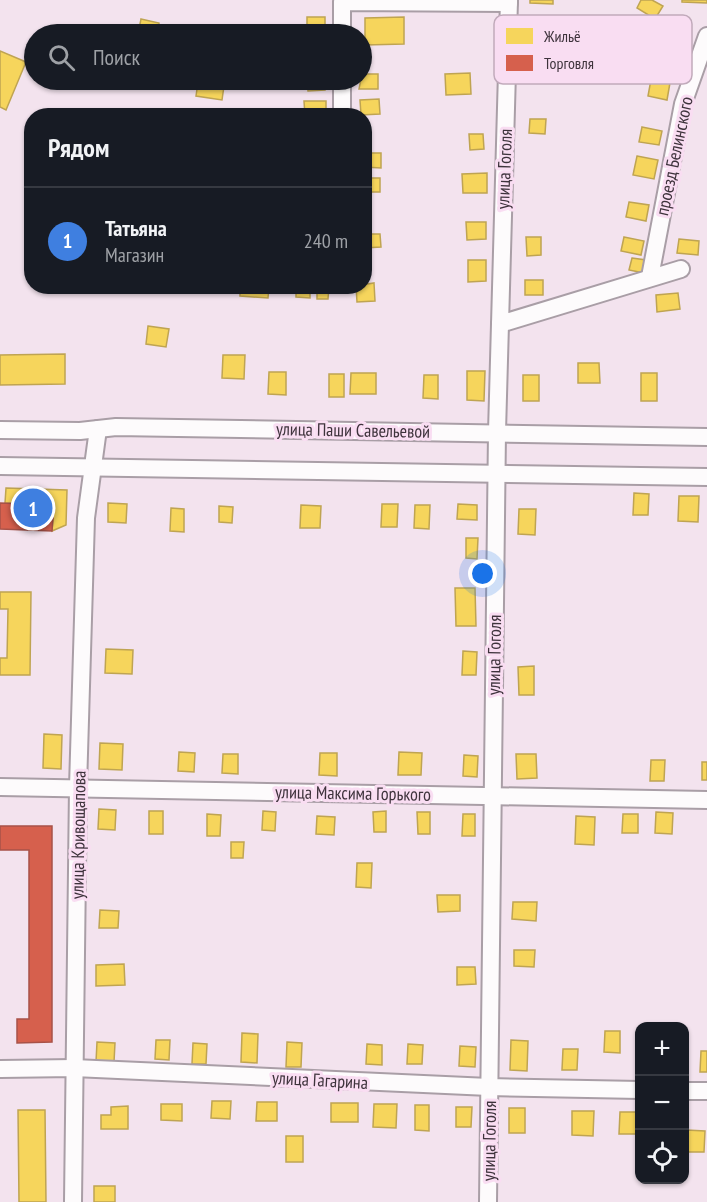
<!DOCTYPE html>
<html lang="ru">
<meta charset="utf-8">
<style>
:root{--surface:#171b24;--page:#242831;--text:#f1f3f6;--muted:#9ea1a6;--line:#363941;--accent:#0b8043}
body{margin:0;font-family:"PT Sans Narrow",sans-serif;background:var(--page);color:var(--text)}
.controls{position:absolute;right:18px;bottom:18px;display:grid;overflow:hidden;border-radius:12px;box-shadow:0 2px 4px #0004}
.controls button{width:54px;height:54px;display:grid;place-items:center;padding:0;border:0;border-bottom:2px solid var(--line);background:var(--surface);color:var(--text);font:30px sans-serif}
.you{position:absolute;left:483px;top:574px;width:21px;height:21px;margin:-15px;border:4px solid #fff;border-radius:50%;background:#1a73e8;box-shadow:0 0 0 9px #1a73e833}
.badge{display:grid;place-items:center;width:39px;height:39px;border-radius:50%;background:var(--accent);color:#fff;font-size:20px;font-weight:700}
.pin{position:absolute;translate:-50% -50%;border:3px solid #fff;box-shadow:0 2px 6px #0006}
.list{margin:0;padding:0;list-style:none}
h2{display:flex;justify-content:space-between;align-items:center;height:78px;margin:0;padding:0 24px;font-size:26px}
h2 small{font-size:20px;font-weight:400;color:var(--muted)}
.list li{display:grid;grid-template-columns:39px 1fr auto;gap:18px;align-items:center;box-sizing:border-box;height:108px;padding:0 24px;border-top:2px solid var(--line)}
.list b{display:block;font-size:22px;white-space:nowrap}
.list p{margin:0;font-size:20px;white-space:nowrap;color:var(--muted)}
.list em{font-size:20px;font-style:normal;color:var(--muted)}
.icon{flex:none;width:33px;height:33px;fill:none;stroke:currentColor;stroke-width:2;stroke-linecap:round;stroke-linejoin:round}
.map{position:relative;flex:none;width:707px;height:1202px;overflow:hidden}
.search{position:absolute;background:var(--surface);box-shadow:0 2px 4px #0004;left:24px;top:24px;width:348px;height:66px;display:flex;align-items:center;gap:15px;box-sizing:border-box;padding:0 21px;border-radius:33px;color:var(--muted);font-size:22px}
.panel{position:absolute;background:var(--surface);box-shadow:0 2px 4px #0004;left:24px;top:108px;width:348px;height:186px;border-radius:24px}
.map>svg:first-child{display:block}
.homes{fill:#f6d55c;stroke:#bfa452;stroke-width:1.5}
.shops{fill:#d6604d;stroke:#a85248;stroke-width:1.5}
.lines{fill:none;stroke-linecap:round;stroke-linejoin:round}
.minor-casing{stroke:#a99ea6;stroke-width:20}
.minor{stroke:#fdfbfc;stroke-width:16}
.labels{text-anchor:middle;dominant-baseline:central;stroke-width:6;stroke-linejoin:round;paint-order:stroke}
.street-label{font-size:18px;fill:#3e333c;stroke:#f9ddf2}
.key{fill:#f9ddf2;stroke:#c1aabb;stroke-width:1.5}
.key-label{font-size:16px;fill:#3e333c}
</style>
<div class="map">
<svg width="707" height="1202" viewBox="0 0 707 1202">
<rect width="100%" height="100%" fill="#f3e3ee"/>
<g class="homes">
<polygon points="530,0 553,0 553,4 530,3"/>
<polygon points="641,0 652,0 663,6 655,19 637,8"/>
<polygon points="682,0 707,0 707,3 682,2"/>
<rect x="307" y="17" width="18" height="17"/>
<polygon points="404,17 404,44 365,45 365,18"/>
<polygon points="141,19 159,23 158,34 138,34"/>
<polygon points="0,51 26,62 6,110 0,107"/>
<polygon points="470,73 471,94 446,95 445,74"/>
<polygon points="362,74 378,74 378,89 359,89"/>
<polygon points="652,74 671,77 667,100 648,96"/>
<polygon points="307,80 325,80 325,90 308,91"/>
<polygon points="198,82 224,86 222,100 196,96"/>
<polygon points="379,99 380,114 361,115 360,100"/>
<polygon points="304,101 326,101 326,116 305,116"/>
<polygon points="530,119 546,119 545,134 529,133"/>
<polygon points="642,127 662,131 659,145 639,142"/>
<polygon points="469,134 483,134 484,149 470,150"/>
<polygon points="364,153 381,153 381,168 364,167"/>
<polygon points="637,156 658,160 654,179 633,175"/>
<polygon points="487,173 487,193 463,193 462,174"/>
<rect x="364" y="178" width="16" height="14"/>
<polygon points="629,202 649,205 646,221 626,217"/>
<polygon points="466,222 486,222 486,239 467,240"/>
<polygon points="364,234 380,234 381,247 364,248"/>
<polygon points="526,237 541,237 541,255 527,256"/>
<polygon points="624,237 644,241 641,255 621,251"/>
<polygon points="679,239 699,241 698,255 677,253"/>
<polygon points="632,258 646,260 644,273 629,270"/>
<polygon points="468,260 486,260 486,281 468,282"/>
<rect x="525" y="280" width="18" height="15"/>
<polygon points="374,283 375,301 357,302 356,286"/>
<polygon points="161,286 179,286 178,290"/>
<polygon points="240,286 269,286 268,298 240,296"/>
<polygon points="296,286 310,286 310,298 296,297"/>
<polygon points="317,286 329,286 328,299 317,299"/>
<polygon points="678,293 680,309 657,312 656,295"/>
<polygon points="148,326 169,329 166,347 146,344"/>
<polygon points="65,354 65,384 0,385 0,355"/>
<polygon points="223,355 245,355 244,379 222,378"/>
<polygon points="578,363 599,363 600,383 578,383"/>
<polygon points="467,371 485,371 484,401 467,400"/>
<polygon points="269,372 286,372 286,395 268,394"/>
<polygon points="351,373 376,373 376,394 350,394"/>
<rect x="641" y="373" width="16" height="28"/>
<rect x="329" y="374" width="15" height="23"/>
<polygon points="424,375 438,375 438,399 423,398"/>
<rect x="523" y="375" width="16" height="26"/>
<polygon points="6,488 67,490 66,525 52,531 54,505 5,503"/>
<polygon points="634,493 649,494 648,515 633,515"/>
<polygon points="679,496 699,496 698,522 678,521"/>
<polygon points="108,503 127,504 126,523 108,522"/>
<polygon points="382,504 398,504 397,527 381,527"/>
<polygon points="458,504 477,505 477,520 457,519"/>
<polygon points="301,505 321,506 320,528 300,528"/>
<polygon points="415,505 430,505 429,529 414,528"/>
<polygon points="219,506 233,507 232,523 219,522"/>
<polygon points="171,508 184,509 184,532 170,531"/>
<polygon points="519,509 536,509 535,535 518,534"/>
<polygon points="466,538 478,538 477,559 466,558"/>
<polygon points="455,588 475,588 476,626 456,626"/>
<polygon points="0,592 31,592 30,675 0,675 0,658 7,658 8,609 0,609"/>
<polygon points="106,649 133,650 132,674 105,673"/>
<polygon points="463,651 477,652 476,675 462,675"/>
<polygon points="534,666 534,695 519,695 518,667"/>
<polygon points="44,734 62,735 61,769 43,768"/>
<polygon points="100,743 123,744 122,770 99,769"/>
<polygon points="179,752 195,753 194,772 178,771"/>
<polygon points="399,752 422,753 421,775 398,775"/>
<polygon points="320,753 337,753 337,776 319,775"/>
<polygon points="223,754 238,754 238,774 222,773"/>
<polygon points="516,754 536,754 537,778 517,779"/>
<polygon points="464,755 478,756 477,777 463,776"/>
<polygon points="651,760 665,760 664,781 650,781"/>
<rect x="702" y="762" width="5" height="18"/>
<polygon points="99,809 116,810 115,830 98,829"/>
<rect x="149" y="811" width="14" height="23"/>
<polygon points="263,811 276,812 275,831 262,830"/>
<polygon points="386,811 386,832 374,832 373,812"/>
<polygon points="417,812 430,812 430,834 418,834"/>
<polygon points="656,812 673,813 672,834 655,833"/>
<polygon points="207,814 221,815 220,836 207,836"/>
<polygon points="463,814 475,814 475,836 462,836"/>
<polygon points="623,814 638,814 638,833 622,833"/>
<polygon points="317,816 335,817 334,835 316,834"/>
<polygon points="576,816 595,817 594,845 575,844"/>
<polygon points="231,842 244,842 243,858 231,858"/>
<polygon points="357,863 372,863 371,888 356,887"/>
<polygon points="437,895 460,895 460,911 438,912"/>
<polygon points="513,902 537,902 536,921 512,919"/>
<polygon points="100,910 119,911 118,928 99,928"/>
<polygon points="514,950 535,950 534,967 514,966"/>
<polygon points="124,964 125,985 96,986 96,965"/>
<polygon points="457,967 475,967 476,984 457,985"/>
<polygon points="605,1031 620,1031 620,1053 604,1052"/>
<polygon points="242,1033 258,1034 257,1063 241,1062"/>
<polygon points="156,1040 170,1040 169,1060 155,1059"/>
<polygon points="511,1040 528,1041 527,1071 510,1070"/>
<polygon points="97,1042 115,1043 114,1062 96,1062"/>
<polygon points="287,1042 302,1043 301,1067 286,1067"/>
<polygon points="193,1043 207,1044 206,1064 192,1064"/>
<polygon points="367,1044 382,1045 382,1065 366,1064"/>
<polygon points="408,1044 423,1045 422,1064 407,1064"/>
<polygon points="460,1046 476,1047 475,1067 459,1066"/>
<polygon points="563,1049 578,1049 577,1070 562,1070"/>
<polygon points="701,1051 707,1051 707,1072 700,1072"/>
<polygon points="212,1101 231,1101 230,1119 211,1118"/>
<polygon points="257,1102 277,1102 277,1121 256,1121"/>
<rect x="331" y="1103" width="27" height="19"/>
<polygon points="161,1104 182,1104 182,1121 161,1120"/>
<polygon points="374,1104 397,1104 396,1128 373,1127"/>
<polygon points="415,1105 429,1105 429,1131 415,1130"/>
<polygon points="128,1106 128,1129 101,1129 101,1115 111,1115 111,1107"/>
<polygon points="456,1107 472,1107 471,1127 456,1127"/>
<rect x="509" y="1108" width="16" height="25"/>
<polygon points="18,1110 45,1110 46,1202 19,1202"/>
<polygon points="572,1111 594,1111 593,1136 572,1135"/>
<polygon points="620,1112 638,1112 637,1134 619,1134"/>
<polygon points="686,1130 705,1131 704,1152 686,1152"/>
<rect x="286" y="1136" width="17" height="26"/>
<rect x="94" y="1186" width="21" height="16"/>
</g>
<g class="shops">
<polygon points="0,503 54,505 52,531 0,529"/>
<polygon points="0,826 52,826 52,1042 17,1043 17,1019 29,1019 29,850 0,850"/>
</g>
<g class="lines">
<defs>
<g id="minor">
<polyline points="342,34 342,2 509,3"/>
<polyline points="342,116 342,80"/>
<polyline points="650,277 683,104 707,36"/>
<polyline points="500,324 681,269"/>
<polyline points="0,430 80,431 116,427 707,437"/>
<polyline points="0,466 707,477"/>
<polyline points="0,787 707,800"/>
<polyline points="0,1069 74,1068 489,1087 640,1090"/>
<polyline points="684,1091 707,1091"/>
<polyline points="73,1202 78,787 86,518 98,429"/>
<polyline points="488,1202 497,432 509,0"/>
</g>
</defs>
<use href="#minor" class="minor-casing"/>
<use href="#minor" class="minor"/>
</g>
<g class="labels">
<g class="street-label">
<text transform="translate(674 156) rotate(-78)">проезд Белинского</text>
<text transform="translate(504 169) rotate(-88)">улица Гоголя</text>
<text transform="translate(353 430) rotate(1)">улица Паши Савельевой</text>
<text transform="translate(494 655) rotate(-89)">улица Гоголя</text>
<text transform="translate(353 793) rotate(1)">улица Максима Горького</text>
<text transform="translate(78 835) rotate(-89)">улица Кривощапова</text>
<text transform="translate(320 1080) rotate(3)">улица Гагарина</text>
<text transform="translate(489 1141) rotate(-89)">улица Гоголя</text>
</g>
</g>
<rect x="494" y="15" width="198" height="69" rx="9" class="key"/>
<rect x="506" y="28" width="27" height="16" fill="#f6d55c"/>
<rect x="506" y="55" width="27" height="16" fill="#d6604d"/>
<g class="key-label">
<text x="544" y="42">Жильё</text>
<text x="544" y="69">Торговля</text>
</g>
</svg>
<div class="controls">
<button>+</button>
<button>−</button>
<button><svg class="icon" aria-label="locate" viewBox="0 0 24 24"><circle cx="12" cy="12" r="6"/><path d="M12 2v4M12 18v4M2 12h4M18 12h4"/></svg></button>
</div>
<div class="you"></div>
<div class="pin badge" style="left:33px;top:508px;background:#3f7fe0">1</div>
<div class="search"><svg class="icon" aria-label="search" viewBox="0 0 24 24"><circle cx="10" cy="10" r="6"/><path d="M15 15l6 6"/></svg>Поиск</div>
<section class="panel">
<h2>Рядом<small></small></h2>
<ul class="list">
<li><span class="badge" style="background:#3f7fe0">1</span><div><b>Татьяна</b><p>Магазин</p></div><em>240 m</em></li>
</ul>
</section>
</div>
